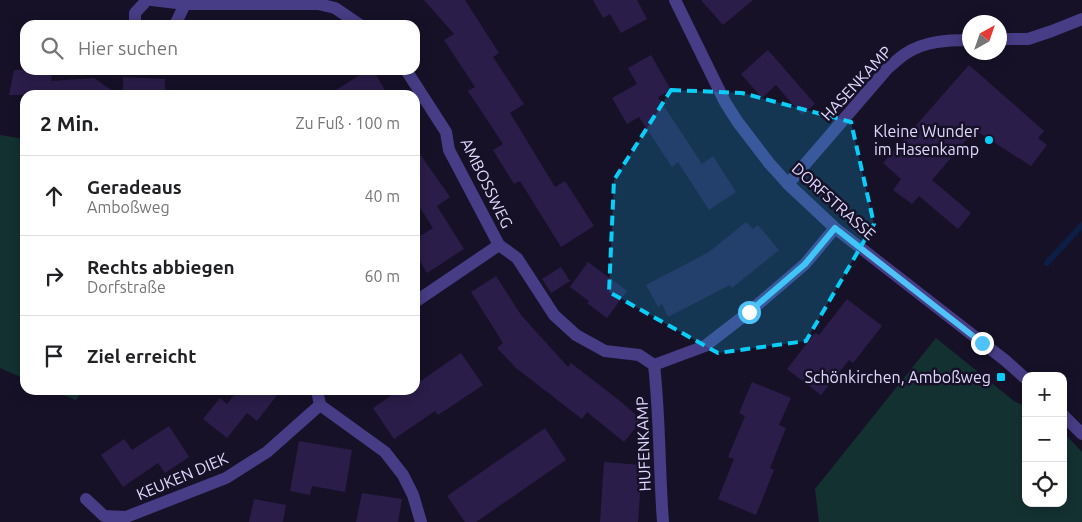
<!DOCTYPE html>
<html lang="de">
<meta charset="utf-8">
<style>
:root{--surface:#fff;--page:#f6f6f6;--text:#202124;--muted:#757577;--line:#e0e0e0}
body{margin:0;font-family:Ubuntu,sans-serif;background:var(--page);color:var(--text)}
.controls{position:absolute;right:15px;bottom:15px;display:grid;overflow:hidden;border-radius:10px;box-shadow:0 2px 12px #0003}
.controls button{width:45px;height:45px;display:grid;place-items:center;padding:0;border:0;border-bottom:1px solid var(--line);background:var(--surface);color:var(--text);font:25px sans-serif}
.compass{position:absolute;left:962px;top:15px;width:45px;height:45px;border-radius:50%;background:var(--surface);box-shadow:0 2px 12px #0003;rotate:40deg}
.stop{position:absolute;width:15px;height:15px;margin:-11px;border:4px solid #4fc3f7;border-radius:50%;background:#fff}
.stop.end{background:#4fc3f7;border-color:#fff;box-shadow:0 1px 5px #0008}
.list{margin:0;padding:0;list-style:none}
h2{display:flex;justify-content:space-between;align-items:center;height:65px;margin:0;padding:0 20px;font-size:21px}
h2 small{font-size:16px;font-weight:400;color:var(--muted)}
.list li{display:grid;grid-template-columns:32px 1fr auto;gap:15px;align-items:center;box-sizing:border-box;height:80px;padding:0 20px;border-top:1px solid var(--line)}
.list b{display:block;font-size:19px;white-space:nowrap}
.list p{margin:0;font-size:16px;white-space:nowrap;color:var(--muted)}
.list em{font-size:16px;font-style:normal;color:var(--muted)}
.icon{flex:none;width:28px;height:28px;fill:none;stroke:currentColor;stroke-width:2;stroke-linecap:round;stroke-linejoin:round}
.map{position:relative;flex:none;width:1082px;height:522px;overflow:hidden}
.search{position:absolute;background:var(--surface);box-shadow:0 2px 12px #0003;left:20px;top:20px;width:400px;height:55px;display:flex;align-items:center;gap:12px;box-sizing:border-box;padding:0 18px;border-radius:15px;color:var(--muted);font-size:19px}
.panel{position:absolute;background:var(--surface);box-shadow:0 2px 12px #0003;left:20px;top:90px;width:400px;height:305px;border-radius:15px}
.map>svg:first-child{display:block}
.green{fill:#143132}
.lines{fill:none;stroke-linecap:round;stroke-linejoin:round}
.stream{stroke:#0c1d46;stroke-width:6}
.building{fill:#2a1d49}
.minor{stroke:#463d86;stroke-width:12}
.route{stroke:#4fc3f7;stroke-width:6}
.marked{fill:#0bcef8;fill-opacity:0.2;stroke:#0bcef8;stroke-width:4;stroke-dasharray:10 6;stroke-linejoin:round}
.poi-dot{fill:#0bcef8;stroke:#171128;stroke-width:2}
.labels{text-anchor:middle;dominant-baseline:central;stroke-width:5;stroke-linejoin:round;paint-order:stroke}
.street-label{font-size:16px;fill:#e0d9fe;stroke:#171128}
.poi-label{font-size:16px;fill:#e0d9fe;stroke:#171128;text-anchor:end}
</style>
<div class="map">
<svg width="1082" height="522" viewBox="0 0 1082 522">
<rect width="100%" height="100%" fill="#171128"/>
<g class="green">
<polygon points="0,135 25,139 25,379 0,368"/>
<polygon points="936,338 1014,401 1026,407 1026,503 1063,503 1063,432 1082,452 1082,522 819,522 815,489"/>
<polygon points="51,390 83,390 76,400"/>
</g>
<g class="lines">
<polyline class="stream" points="1047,263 1082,225"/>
</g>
<g class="building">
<polygon points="424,0 465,0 499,53 493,57 524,104 510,113 555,187 565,181 594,226 561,247 520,181 514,184 493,150 503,144 468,91 475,87 444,40 454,34"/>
<polygon points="593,0 637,0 647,19 621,33 610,14 603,18"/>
<polygon points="701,0 753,0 723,25"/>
<polygon points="768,50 815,104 802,115 776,85 762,98 741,74"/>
<polygon points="651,55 671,90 658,97 702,164 713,156 736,192 709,210 678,162 672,167 639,117 627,124 612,98 637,84 628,68"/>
<polygon points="969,65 1044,131 1038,138 1047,145 1031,166 975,130 932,180 971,213 958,229 919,196 912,204 893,190 901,179 883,163"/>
<polygon points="14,70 53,70 51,81 94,78 118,95 9,95"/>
<polygon points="368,70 373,70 388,95 328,95"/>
<polygon points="123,77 165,79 165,95 123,95"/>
<polygon points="415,147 450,197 437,206 464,249 427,273 415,253 415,239 433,228 415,200"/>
<polygon points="746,222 753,229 758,225 779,250 732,288 730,285 668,317 662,304 658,307 646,285 709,252"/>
<polygon points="588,262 627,291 607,318 587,303 589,301 570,287"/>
<polygon points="561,267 570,281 551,293 542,279"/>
<polygon points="496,276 521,315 568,367 571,363 620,401 642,420 624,442 587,412 582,419 516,368 497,348 503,343 471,292"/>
<polygon points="847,299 882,326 853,363 849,360 821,395 787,369 815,333 819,335"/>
<polygon points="461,353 483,385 438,415 435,411 394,439 373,408 399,390 415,390 415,385"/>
<polygon points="752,382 791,398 779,425 786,428 770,468 774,470 756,515 718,499 734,459 728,457 745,416 739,413"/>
<polygon points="238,390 281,390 257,421 247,413 227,438 203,419 220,398 227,404"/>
<polygon points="169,426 189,457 165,473 158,463 123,487 101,455 124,439 132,450"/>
<polygon points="545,428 566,460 476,522 465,522 447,496"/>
<polygon points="299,441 352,450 345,492 312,486 310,495 290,491"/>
<polygon points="604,462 642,465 638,522 600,522"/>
<polygon points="362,493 402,499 398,522 356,522"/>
<polygon points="254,499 286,505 283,522 249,522"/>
</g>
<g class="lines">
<g class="minor">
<polyline points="152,0 185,4 318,4 335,8 360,25"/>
<polyline points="675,0 725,102 737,121 769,163 788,184 835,228 1006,361 1026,379"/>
<polyline points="138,25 135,22 135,13 147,0"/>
<polyline points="175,25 185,4"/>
<polyline points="1000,39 1028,39 1052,31 1082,19"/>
<polyline points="406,70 446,132 449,150 499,245 517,258 554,315 576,335 605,351 639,355 654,365 705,346 749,312 805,264 835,228"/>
<path d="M788,184l99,-115c6,-5 12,-11 18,-15 19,-13 43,-14 65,-14"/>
<polyline points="415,302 499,245"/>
<path d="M654,365c6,52 5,105 9,157"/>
<polyline points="320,405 385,452 403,475 413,495 421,522"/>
<polyline points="1063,415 1082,434"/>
<polyline points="86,499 104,516 126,517 226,478 267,452 320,405 317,390"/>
</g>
</g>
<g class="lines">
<polyline class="route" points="749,312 805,264 835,228 982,343"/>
</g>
<path class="marked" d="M671,90l71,3 109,29 23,102 -68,117 -88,12 -109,-61 5,-112z"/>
<g class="poi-dot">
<circle cx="989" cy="140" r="5"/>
<rect x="996" y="372" width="10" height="10" rx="2.5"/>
</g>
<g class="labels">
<g class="street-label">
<text transform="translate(856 83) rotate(-47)">HASENKAMP</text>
<text transform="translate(487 183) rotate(64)">AMBOSSWEG</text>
<text transform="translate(834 201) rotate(42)">DORFSTRASSE</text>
<text transform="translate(643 444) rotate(-92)">HUFENKAMP</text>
<text transform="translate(182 476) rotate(-23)">KEUKEN DIEK</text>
</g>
<g class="poi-label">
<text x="979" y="131">Kleine Wunder<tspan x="979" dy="18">im Hasenkamp</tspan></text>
<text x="991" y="377">Schönkirchen, Amboßweg</text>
</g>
</g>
</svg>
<div class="controls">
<button>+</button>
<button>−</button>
<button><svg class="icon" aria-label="locate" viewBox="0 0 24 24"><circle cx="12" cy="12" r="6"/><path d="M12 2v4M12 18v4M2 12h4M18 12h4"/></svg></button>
</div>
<svg class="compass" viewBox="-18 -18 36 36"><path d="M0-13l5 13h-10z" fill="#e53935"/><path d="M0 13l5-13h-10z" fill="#757577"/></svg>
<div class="stop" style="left:749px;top:312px"></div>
<div class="stop end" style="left:982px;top:343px"></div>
<div class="search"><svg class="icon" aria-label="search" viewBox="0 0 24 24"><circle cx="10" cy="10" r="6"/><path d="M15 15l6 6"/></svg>Hier suchen</div>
<section class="panel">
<h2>2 Min.<small>Zu Fuß · 100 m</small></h2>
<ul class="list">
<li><svg class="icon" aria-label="ahead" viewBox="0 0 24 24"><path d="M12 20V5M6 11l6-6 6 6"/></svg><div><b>Geradeaus</b><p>Amboßweg</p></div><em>40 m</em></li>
<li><svg class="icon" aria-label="right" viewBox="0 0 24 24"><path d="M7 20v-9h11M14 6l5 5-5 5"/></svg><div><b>Rechts abbiegen</b><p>Dorfstraße</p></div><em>60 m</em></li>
<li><svg class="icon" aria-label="arrive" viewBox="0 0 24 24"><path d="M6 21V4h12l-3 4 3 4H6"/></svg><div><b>Ziel erreicht</b></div></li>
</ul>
</section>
</div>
